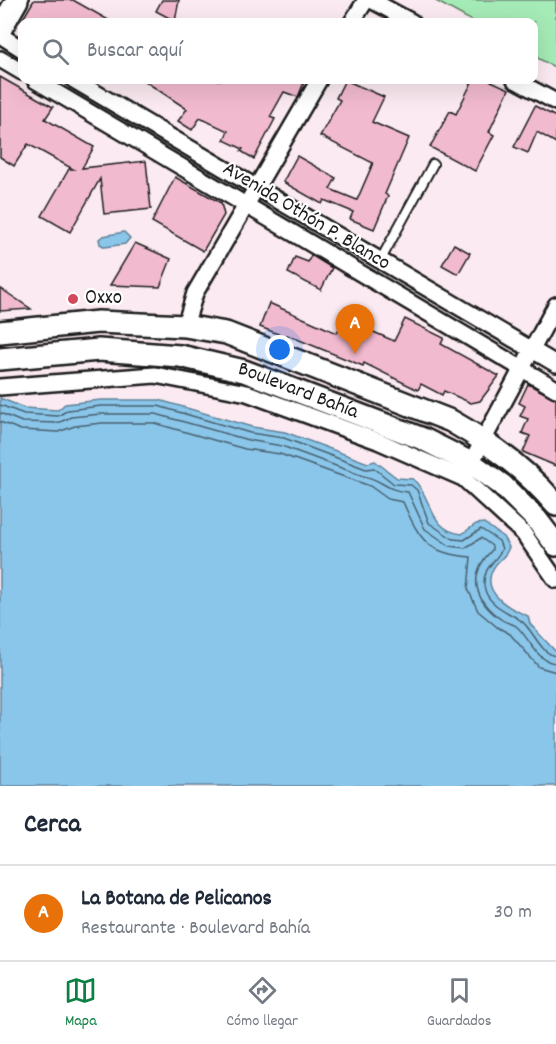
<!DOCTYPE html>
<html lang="es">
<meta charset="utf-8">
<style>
:root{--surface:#fff;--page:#f6f6f7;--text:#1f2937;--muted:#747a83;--line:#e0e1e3;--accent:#0b8043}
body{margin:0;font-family:Dekko,sans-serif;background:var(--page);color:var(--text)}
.you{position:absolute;left:280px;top:350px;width:21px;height:21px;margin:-15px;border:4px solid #fff;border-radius:50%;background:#1a73e8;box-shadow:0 0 0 9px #1a73e833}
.badge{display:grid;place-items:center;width:39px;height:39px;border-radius:50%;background:var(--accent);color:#fff;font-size:20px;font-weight:700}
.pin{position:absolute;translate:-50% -50px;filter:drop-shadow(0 2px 3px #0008)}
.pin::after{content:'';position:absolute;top:32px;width:21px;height:18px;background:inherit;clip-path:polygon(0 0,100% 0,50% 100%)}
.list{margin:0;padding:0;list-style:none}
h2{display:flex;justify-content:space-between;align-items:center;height:78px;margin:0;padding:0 24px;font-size:26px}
h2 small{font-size:20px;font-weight:400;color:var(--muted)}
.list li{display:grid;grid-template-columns:39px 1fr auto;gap:18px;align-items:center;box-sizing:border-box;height:96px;padding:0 24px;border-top:2px solid var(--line)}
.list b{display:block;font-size:22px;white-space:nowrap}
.list p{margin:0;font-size:20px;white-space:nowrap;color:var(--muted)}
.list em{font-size:20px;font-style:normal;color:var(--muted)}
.icon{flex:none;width:33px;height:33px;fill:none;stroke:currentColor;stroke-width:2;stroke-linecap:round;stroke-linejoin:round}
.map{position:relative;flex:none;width:556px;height:786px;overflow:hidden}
.search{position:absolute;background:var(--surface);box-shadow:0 6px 24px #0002;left:18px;right:18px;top:18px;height:66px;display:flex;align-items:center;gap:15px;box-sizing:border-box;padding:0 21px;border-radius:12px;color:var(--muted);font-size:22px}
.sheet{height:174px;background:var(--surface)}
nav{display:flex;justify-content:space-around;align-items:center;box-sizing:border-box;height:84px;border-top:2px solid var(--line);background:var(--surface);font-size:16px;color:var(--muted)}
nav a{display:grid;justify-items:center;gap:3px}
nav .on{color:var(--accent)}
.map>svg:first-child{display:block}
.green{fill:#a5ebb7;stroke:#60846a;stroke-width:1.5}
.water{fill:#8ac6ea;stroke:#5e8298;stroke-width:1.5}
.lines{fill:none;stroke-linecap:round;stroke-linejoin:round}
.shore{stroke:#48606e;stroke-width:1.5}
.building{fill:#f2bacf;stroke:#1c1c1c;stroke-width:1.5}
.lane-casing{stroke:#1c1c1c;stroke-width:12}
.street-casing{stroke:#1c1c1c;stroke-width:20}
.secondary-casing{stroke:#1c1c1c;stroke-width:26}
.lane{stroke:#fff;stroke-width:8}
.street{stroke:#fff;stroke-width:15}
.secondary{stroke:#fff;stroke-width:21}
.poi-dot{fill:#d1495b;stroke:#fff;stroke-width:2}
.labels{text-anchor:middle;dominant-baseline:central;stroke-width:4.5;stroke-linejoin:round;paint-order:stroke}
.street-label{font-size:21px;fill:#1c1c1c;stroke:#fff}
.poi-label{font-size:21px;fill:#1c1c1c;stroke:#fff;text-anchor:start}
</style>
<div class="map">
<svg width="556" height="786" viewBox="0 0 556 786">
<rect width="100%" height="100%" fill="#fbeaf1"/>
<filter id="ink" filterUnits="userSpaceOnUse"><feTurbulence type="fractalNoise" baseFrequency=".0167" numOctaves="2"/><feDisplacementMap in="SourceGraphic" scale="12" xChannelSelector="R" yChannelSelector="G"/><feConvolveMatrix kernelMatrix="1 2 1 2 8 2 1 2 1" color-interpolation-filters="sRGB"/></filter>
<g filter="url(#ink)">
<polygon class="green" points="434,0 556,0 556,68 534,56 534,22 474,22"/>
<g class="water">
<polygon points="124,232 130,238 125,244 105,247 100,244 99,239 103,236"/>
<path d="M0,398l24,10 34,2 7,-6 36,-4h58l93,27 33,5 83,31 7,-2 22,17 16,1c20,18 15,51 49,55l14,-10 8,-1 19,14 6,10c-3,11 -12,13 -16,22 -13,24 17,40 35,47l2,8 26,28v134h-556z"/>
</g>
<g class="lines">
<g class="shore">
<path d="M0,405l24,9 34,2 10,-6 33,-4h57l92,27 34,5 82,31 8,-1 20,16 17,1 6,5 12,33 24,16 11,1 17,-11 18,12 3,8c-7,14 -19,18 -18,36 2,20 23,26 36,35 12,7 20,34 36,36"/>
<path d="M0,413l22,9 36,1 13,-6 30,-3h55l92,26 34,6 81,30c19,3 23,15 45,16l17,37 25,17 15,2 16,-10 11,8v4c-25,25 -18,51 10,70 4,3 10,3 14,6 13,10 20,36 40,37"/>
<path d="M0,422l21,8 37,2 17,-6 27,-3h52l91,26 35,5 90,32 18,13 15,3c17,39 24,51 68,55l-3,32 10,22 19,16 13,7 29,33 17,5"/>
</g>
</g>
<g class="building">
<polygon points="34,0 73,0 112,22 21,22"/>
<polygon points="162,0 179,0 175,21 156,11"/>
<polygon points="0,77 53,107 45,119 94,147 82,168 146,161 151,209 104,214 100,179 70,232 42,216 69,169 73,169 28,144 14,166 0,157"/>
<polygon points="143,80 305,80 298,97 284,92 270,117 275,119 254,159 241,151 243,149 224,140 228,131 200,118 192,130 178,121 187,109"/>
<polygon points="345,80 384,97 372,122 409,138 385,194 388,196 374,229 350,219 353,212 324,200 322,204 283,182 297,156 336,178 330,189 357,200 373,163 320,136 340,100 336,98"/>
<polygon points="473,80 489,80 509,89 489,132 494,135 475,171 430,147 450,111 456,114"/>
<polygon points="535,106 556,117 556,143 537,132 528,153 514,147"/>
<polygon points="175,177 221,203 224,215 203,251 152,222"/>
<polygon points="135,243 171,259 160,287 110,285"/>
<polygon points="454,244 470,253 458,274 442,265"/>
<polygon points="311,255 332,268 321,290 288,273 295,257 308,262"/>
<polygon points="0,288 31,309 0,311"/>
<polygon points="269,303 337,333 344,319 394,341 405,319 444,338 441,344 499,376 480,401 471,403 444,391 442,395 421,384 418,390 364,363 363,366 287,335 286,337 260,327"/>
<polygon points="528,384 556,399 556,466 523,452 530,436 522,433 528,419 520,416 525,406 519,403"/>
</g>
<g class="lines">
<defs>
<polyline id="lane" points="380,261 433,164"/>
<g id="street">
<polyline points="371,0 412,22"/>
<polyline points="352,22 366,0"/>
<polyline points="0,35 22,49"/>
<polyline points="0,59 22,72"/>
<polyline points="35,80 556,389"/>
<polyline points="74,80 556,364"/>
<polyline points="515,80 556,102"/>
<polyline points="185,326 195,293 319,80"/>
<polyline points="0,387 155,375 247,393 378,441 463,478 524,534 556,580"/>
<polyline points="471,463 556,305"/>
</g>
<g id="secondary">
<polyline points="0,30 17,0"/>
<path d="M0,332l98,-10 87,4 41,7 225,88c39,22 76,49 105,84"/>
<path id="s1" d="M0,359l99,-9 81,6 64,15 179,68 48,24 31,22 35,35 19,25"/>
</g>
</defs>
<use href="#lane" class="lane-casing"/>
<use href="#street" class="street-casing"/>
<use href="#secondary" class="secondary-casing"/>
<use href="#lane" class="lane"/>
<use href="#street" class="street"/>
<use href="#secondary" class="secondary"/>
</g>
</g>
<circle class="poi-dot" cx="73" cy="299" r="6"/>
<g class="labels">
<g class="street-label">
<text transform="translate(306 217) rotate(31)">Avenida Othón P. Blanco</text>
<text stroke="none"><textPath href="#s1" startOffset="304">Boulevard Bahía</textPath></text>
</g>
<g class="poi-label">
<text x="85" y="299">Oxxo</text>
</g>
</g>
</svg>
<div class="you"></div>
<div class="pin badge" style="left:355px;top:354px;background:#e8710a">A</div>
<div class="search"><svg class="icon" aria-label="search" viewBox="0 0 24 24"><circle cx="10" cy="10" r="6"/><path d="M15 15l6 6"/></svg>Buscar aquí</div>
</div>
<section class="sheet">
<h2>Cerca<small></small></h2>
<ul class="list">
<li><span class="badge" style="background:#e8710a">A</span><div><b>La Botana de Pelicanos</b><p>Restaurante · Boulevard Bahía</p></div><em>30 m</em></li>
</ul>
</section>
<nav>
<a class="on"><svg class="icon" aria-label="map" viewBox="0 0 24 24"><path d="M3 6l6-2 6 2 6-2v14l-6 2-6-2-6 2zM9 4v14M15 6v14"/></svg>Mapa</a>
<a><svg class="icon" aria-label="directions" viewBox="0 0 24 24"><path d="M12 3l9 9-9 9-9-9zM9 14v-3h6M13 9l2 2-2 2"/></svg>Cómo llegar</a>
<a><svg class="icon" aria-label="saved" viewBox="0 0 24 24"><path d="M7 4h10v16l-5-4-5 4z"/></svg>Guardados</a>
</nav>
